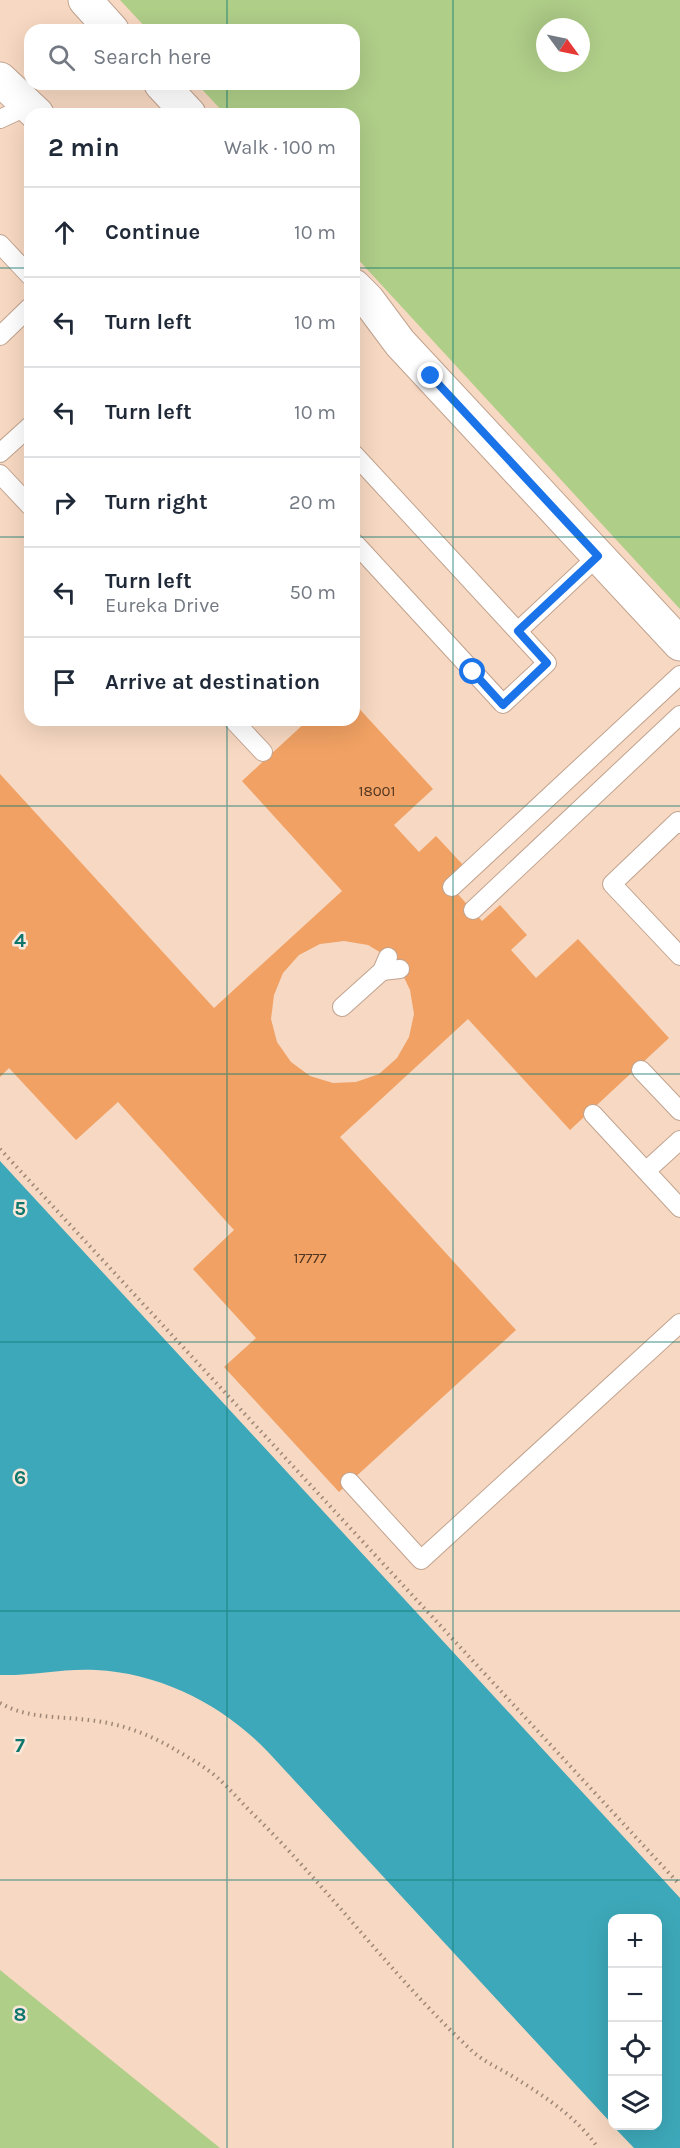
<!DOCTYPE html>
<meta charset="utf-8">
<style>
:root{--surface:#fff;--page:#f6f6f7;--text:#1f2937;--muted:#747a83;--line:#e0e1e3}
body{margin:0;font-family:Karla,sans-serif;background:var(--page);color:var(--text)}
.controls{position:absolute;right:18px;bottom:18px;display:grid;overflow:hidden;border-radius:12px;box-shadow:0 6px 24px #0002}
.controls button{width:54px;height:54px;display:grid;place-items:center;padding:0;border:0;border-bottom:2px solid var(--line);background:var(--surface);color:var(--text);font:30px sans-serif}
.compass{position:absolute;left:536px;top:18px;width:54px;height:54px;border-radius:50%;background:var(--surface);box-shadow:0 6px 24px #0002;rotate:123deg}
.stop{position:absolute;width:18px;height:18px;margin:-14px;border:4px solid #1a73e8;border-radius:50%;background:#fff}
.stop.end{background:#1a73e8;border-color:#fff;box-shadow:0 2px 6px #0008}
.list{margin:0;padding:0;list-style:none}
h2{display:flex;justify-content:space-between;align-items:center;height:78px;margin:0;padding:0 24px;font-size:26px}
h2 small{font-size:20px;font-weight:400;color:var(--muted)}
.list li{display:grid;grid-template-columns:39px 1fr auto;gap:18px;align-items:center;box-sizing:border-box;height:90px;padding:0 24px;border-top:2px solid var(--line)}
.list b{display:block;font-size:22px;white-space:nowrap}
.list p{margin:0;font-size:20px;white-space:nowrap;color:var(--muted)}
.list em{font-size:20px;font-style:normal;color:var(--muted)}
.icon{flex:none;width:33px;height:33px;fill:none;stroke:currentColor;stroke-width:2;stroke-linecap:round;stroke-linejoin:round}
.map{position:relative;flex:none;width:680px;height:2148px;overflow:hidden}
.search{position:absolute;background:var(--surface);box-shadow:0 6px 24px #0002;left:24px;top:24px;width:336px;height:66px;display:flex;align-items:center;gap:15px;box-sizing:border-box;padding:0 21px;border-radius:18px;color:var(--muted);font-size:22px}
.panel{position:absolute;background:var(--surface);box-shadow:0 6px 24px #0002;left:24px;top:108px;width:336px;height:618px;border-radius:18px}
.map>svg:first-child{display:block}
.green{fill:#afce88;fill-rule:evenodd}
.water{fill:#3da8b9}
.building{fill:#f0a163;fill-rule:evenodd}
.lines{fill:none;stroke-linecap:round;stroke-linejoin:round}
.service-casing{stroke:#c1a38f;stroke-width:20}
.minor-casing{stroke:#c1a38f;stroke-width:35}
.path{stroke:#9e8777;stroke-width:4;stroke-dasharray:1.5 4.5;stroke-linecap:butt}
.service{stroke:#fff;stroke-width:18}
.minor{stroke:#fff;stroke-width:33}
.route{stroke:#1a73e8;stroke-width:8}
.grid{fill:none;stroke:#0f766e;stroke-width:1.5;stroke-opacity:0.55}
.labels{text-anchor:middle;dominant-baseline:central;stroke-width:5;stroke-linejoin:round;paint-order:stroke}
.number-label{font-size:15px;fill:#513520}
.grid-label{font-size:20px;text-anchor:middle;font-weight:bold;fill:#0f766e;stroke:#fbe8db;stroke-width:5;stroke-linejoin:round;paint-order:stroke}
</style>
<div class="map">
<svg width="680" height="2148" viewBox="0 0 680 2148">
<rect width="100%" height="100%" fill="#f7d8c2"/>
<g class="green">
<path d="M120,0h560v609l-326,-354v-141h-129l-28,-30h157v-54h-206zM545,27h36v36h-36z"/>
<polygon points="0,1970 220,2148 0,2148"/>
</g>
<path class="water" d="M0,1161l680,737v250h-46l-21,-22h45v-208h-46v206l-343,-371c-44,-47 -108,-80 -173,-83 -32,-2 -64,6 -96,5z"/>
<path class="building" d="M354,703l79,86 -39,36 25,27 17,-16 28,30 -17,16 35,39 18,-16 27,30 -16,15 25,28 42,-39 91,99 -99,92 -102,-111 -128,118 176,193 -177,162 -115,-125 32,-29 -63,-69 41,-39 -116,-128 -42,38 -67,-72 -9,9v-303l214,234 128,-117 -100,-110 66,-61h46zM344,941l24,4 20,12 12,12 10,21 4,24 -5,23 -12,21 -18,16 -23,8 -23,1 -23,-7 -19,-14 -14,-20 -6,-23 3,-24 9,-22 16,-18 21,-11z"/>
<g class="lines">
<defs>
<g id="service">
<polyline points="0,119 28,106"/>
<polyline points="0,244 30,276"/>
<polyline points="0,336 30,307"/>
<polyline points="0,453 30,426"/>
<polyline points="354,454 547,663 503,704 354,542"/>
<polyline points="0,474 30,506"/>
<polyline points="518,631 598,556"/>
<polyline points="233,720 263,752"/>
<polyline points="680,824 678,821 612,884 680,956"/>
<polyline points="452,887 680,675"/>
<polyline points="473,910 680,715"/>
<polyline points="388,957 382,971 400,969"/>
<polyline points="342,1007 382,971"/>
<polyline points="641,1070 680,1111"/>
<polyline points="593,1114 680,1208"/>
<polyline points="646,1171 680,1140"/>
<polyline points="350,1482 421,1560 680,1323"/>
</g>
<g id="minor">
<polyline points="85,0 112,30"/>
<polyline points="0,79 37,114"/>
<polyline points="161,84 189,114"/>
<polyline points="354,286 368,300 400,343 680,644"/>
</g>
</defs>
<use href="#service" class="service-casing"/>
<use href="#minor" class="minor-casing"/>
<g class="path">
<polyline points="0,1149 680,1885"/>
<path d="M0,1703c28,16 58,13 88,17 31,3 59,13 86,29 15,9 32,18 45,30 11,10 21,22 32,33 77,75 140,163 219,237 12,12 27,18 42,27 32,20 65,41 86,72"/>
</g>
<use href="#service" class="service"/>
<use href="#minor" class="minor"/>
</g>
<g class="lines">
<polyline class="route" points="431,376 598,556 518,631 547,663 503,705 473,672"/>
</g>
<path class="grid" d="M227,0v30M453,0v2148M227,84v30M0,268h30M354,268h326M0,537h30M354,537h326M227,720v1428M0,806h680M0,1074h680M0,1342h680M0,1611h680M0,1880h680"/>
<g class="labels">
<g class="number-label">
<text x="377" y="791">18001</text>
<text x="310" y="1258">17777</text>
</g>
</g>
<g class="grid-label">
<text x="20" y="947">4</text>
<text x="20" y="1215">5</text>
<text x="20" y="1484">6</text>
<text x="20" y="1752">7</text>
<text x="20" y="2021">8</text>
</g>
</svg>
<div class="controls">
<button>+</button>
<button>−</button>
<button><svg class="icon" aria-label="locate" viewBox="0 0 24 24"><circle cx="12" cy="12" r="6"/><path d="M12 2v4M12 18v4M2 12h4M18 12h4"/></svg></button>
<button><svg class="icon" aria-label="layers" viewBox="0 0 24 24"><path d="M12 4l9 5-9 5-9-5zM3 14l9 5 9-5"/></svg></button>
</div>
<svg class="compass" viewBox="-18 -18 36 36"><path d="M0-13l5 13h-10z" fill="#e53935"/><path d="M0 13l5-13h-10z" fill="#747a83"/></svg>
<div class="stop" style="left:473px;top:672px"></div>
<div class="stop end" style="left:431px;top:376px"></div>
<div class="search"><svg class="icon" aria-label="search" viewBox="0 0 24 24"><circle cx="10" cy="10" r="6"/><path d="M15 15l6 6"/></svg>Search here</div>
<section class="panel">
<h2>2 min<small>Walk · 100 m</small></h2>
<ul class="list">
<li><svg class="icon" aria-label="ahead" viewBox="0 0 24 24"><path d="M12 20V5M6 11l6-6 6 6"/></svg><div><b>Continue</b></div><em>10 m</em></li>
<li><svg class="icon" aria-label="left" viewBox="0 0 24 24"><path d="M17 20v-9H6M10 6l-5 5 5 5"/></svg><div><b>Turn left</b></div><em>10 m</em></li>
<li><svg class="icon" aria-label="left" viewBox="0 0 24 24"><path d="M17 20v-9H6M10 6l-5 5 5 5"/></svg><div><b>Turn left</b></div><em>10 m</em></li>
<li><svg class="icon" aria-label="right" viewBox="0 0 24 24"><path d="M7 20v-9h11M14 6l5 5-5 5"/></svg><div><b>Turn right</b></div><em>20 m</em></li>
<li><svg class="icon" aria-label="left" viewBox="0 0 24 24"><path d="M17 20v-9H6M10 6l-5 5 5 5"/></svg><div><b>Turn left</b><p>Eureka Drive</p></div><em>50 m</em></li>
<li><svg class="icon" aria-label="arrive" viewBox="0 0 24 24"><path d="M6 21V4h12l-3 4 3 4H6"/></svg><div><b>Arrive at destination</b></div></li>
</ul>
</section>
</div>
